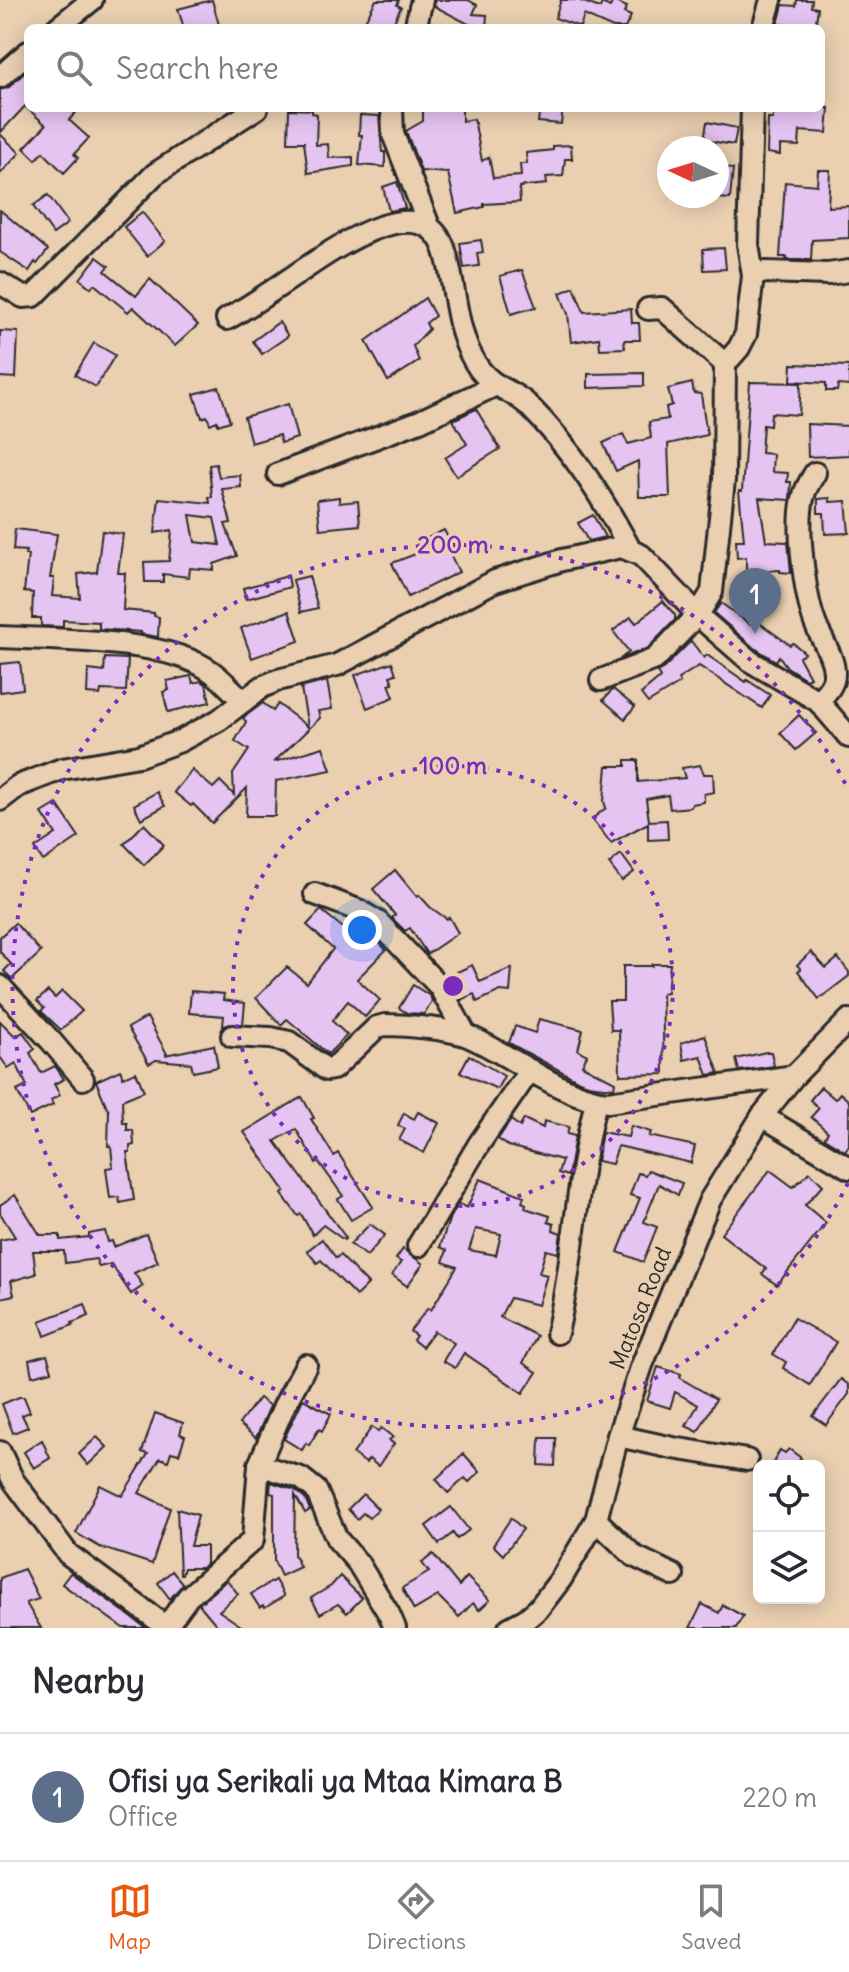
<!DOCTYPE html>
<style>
:root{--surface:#fff;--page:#f2f2f3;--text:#2b2b33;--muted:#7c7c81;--line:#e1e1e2;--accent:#ea580c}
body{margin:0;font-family:Delius,sans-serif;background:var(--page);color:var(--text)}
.controls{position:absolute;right:24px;bottom:24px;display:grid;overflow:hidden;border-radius:12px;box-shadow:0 4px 20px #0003}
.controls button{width:72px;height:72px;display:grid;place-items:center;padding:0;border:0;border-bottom:2px solid var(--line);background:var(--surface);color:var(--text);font:40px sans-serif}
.compass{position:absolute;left:657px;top:136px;width:72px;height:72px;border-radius:50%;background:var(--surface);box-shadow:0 4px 20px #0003;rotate:274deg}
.you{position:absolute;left:362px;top:930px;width:28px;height:28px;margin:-20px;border:6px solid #fff;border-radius:50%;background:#1a73e8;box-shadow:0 0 0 12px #1a73e833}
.badge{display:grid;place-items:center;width:52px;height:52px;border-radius:50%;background:var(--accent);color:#fff;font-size:26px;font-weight:700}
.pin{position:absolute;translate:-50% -66px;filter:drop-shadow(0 2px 4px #0008)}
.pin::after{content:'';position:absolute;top:42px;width:28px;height:24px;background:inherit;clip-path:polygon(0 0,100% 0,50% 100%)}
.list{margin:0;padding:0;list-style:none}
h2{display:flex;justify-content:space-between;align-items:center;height:104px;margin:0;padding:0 32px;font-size:34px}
h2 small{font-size:26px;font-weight:400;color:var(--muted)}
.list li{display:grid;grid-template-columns:52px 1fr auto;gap:24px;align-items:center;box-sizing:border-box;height:128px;padding:0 32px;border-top:2px solid var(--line)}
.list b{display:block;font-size:30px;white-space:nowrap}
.list p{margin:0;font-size:26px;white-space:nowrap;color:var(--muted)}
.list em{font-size:26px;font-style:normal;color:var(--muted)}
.icon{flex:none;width:44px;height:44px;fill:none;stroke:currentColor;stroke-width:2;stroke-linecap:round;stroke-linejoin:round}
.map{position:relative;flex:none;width:849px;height:1628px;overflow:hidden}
.search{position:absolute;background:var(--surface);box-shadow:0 4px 20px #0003;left:24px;right:24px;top:24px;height:88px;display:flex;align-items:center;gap:20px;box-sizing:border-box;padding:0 28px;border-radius:12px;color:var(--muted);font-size:30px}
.sheet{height:232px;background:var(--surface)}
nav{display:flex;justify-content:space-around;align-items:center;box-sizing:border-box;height:112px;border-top:2px solid var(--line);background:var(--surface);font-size:22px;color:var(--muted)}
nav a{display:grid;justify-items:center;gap:4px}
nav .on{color:var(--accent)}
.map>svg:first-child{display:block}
.building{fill:#e6c4f1;stroke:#2b2b2b;stroke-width:2;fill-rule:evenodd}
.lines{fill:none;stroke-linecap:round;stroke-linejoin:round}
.minor-casing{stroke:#2b2b2b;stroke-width:26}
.minor{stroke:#eacfb1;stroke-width:20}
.ring{fill:none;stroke:#7b2cbf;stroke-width:4;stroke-dasharray:4 8}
.labels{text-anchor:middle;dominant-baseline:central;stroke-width:6;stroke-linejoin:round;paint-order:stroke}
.street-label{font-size:22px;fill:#2b2b2b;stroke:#eacfb1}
.centre{fill:#7b2cbf;stroke:#eacfb1;stroke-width:4}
.ring-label{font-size:24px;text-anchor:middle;font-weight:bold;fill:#7b2cbf;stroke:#eacfb1;stroke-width:6;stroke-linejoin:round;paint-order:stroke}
</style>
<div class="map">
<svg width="849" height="1628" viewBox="0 0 849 1628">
<rect width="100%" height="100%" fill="#eacfb1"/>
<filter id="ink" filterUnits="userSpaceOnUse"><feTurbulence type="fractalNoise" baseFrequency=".0125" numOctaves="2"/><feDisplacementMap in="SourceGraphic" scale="16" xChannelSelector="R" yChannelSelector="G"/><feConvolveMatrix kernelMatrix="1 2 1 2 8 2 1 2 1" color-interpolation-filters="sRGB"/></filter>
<g filter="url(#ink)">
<g class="building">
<polygon points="212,0 219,25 207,28 184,28 178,9"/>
<polygon points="376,0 399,0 397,5 401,7 391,28 374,28 364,23"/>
<polygon points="435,0 468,0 477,5 473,14 487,15 486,28 476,28 434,6"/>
<polygon points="561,0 578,0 600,8 602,3 610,7 613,1 627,7 624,13 631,16 625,28 613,28 584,15 580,27 555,18"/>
<polygon points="797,0 812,0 811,7 818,8 815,28 778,24 783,5 796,6"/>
<polygon points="24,73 28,78 28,103 0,133 0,90 9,87"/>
<polygon points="27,108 80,108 69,120 89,138 74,154 78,158 64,173 43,152 36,160 24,148 46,125"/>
<polygon points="423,108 462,108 462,121 474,119 482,161 489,157 493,178 521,176 520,164 527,164 526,153 553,150 553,146 571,145 572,159 565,159 563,176 546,177 547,184 519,187 520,202 484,204 484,207 457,213 448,173 421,171 406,131 423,121"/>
<polygon points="540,108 563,108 561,124 538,122"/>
<polygon points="814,108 829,108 827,133 800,131 799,146 780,145 780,155 767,153 768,119 773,119 773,109"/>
<polygon points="289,109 312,110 312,113 317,114 316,145 328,144 329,158 353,157 353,166 308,173 304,142 288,142"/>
<polygon points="360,115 379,116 382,152 385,152 385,167 359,165 362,135 359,135"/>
<polygon points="707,122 737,128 734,145 704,140"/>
<polygon points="0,134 20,153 0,174"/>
<polygon points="717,167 733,169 730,199 717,198"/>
<polygon points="818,170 830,170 828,207 849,206 849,238 812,240 811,260 786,260 787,257 780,257 785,182 817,185"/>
<polygon points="397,182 405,208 389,211 383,187"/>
<polygon points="48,195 68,223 53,234 33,206"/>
<polygon points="0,210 48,250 37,264 35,262 29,271 0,252"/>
<polygon points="142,212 165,241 147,256 124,227"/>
<polygon points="481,240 483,252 477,253 479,266 464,268 460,243"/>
<polygon points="724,248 726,269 704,270 703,249"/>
<polygon points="97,257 109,266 105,271 136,296 150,279 198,325 175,346 133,307 128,312 94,284 91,288 80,279"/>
<polygon points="522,270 536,307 511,314 500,276"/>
<polygon points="574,287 584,312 631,309 632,323 639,323 640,340 624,340 625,348 600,349 599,338 571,342 568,314 560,293"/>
<polygon points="425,298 435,316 426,323 429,329 413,346 419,361 388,381 366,341"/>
<polygon points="279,322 288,336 262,354 253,341"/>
<polygon points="0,331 18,332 16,378 0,377"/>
<polygon points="94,343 115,355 96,387 75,375"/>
<polygon points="792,364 849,366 849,386 838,385 837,391 826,391 826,383 791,381"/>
<polygon points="644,373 644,386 588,388 588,374"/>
<polygon points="750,382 801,383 799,415 771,413 770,426 763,425 761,453 773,454 772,472 788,473 787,482 791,482 790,500 759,498 766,541 788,542 791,573 780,572 780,570 746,572 746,557 737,558 736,540 744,540 739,491 742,491"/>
<polygon points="692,383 694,393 701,394 707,435 668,444 670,497 639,497 638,461 616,471 603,443 623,434 628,444 651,438 649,422 668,419 666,407 672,405 668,389"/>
<polygon points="219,387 230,421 218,425 217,421 210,424 207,416 202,418 194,394"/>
<polygon points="288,404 297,438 281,443 279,435 251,443 244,417"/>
<polygon points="476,409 500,449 456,476 445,458 467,444 453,420"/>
<polygon points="807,424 849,426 849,455 808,457"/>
<path d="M216,464l3,13 21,-2 1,12 -19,2 9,34 -6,1 12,32 -23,8v6l-24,-2 -1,9 -26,-3v8h-18l-1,-20 25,-1 3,-31 -17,3 4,-35 51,5 -1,-6h3l-3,-32zM190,515l24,3 6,27 -25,-3z"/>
<polygon points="339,497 339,503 358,501 360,525 320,529 317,500"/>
<polygon points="830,498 830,502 846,501 849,533 825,534 824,513 818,513 818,499"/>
<polygon points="593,515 605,537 588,541 578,523"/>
<polygon points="15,529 57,534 50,578 54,578 52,596 80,598 78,574 97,572 102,531 123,534 118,573 125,573 123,610 154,613 154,616 159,617 158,637 141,634 141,632 99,629 99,622 63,620 63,627 41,626 41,618 32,618 33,593 24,592 28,555 25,555 26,551 13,550"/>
<polygon points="444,530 454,549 449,552 459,572 408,597 392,563 421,552 417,543"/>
<polygon points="288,576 290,587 246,599 243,588"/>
<polygon points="309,576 318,608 301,612 293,580"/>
<polygon points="663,601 675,615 675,620 648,648 620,659 629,652 613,631 631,617 636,623"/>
<polygon points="721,603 750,624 754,619 790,645 793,643 805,653 799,657 810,677 806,679 787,667 779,656 776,661 753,647 714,613"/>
<polygon points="289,611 299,641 252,658 241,628"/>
<polygon points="691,641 704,658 707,655 746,682 747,680 770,695 762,708 699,666 678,679 680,683 648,703 641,694 660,678 657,672 664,668"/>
<polygon points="105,658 128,659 126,691 101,690 100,695 87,694 88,670 104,672"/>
<polygon points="20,662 23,689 0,692 0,664"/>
<polygon points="392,662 396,674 390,676 393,683 389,684 394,697 367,708 355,675"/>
<polygon points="191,676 193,683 201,681 206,684 210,702 168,712 163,692 169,690 167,681"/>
<polygon points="327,681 332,709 318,711 320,718 274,762 323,747 331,770 276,781 275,816 246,816 247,788 212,823 193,804 191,806 174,792 192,770 213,788 220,781 234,795 233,774 249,750 235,741 246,722 243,718 263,703 273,711 278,704 308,727 301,688"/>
<polygon points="613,689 635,707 625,719 603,700"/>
<polygon points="799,715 816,733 796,750 780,733"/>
<polygon points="626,760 638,760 638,782 685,778 682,768 700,765 704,774 713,774 714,792 704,794 704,802 692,804 691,807 670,809 668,795 646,799 649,821 667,820 668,839 648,840 648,823 611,843 592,819 606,808 604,801 607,766 626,766"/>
<polygon points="157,792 165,806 141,819 134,805"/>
<polygon points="57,804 79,837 43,861 35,848 56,834 42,813"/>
<polygon points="144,824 164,845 144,865 124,844"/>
<polygon points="621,854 634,872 622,881 609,864"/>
<polygon points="395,870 417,897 419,895 430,907 447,919 449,917 458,933 427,954 410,928 405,931 392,918 395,915 373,889"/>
<polygon points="321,910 353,936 362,927 370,932 386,950 357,979 380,1000 365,1017 348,1001 332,1021 347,1035 328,1054 287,1019 281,1025 256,998 287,967 307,983 333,949 307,925"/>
<polygon points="15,923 41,952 12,979 4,971 11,964 0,952 0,937"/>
<polygon points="811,952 826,968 838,958 849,972 849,976 819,999 798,971 801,969 797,965"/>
<polygon points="652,964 670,964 667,992 662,993 664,1074 620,1075 619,1030 611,1030 609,1001 623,1001 623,966 652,966"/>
<polygon points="472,965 480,982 512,968 510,992 500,991 477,1002 474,994 461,1000 450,980 457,977 455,973"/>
<polygon points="413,985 430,996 432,1001 424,1014 407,1013 399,1008"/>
<polygon points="48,991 55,998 62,991 82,1011 61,1030 41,1011 44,1008 37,1001"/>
<polygon points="191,991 224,994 223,1000 245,1003 243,1024 223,1026 224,1016 189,1013"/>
<polygon points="147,1017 167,1054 165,1055 214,1045 218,1067 193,1072 191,1063 156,1060 149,1064 128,1028"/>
<polygon points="539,1019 583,1030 578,1050 587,1055 582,1065 615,1082 614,1088 595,1086 579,1081 509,1043 515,1026 535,1033"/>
<polygon points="0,1021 16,1037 23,1032 35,1049 30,1053 41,1073 55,1066 64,1079 54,1084 60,1095 51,1100 53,1105 30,1116 17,1091 27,1086 16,1063 8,1068 0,1057"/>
<polygon points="705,1035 706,1038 719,1073 708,1075 701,1056 684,1060 681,1043"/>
<polygon points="766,1052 771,1052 774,1066 739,1071 736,1059"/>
<polygon points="469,1055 504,1076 497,1089 460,1072"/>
<polygon points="120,1070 123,1077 136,1072 144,1091 122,1100 123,1123 127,1123 127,1130 133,1130 134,1145 130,1146 130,1152 127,1152 134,1200 120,1203 119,1197 110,1198 106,1168 113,1167 111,1146 108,1146 109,1112 96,1081"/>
<polygon points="821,1087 835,1099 840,1093 849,1101 849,1145 845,1151 824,1138 828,1132 811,1117 819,1108 810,1100"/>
<polygon points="302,1097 314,1118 311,1119 334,1156 338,1153 373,1207 351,1220 338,1199 343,1196 318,1161 316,1163 296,1129 275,1141 346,1238 344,1240 323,1225 313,1235 301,1214 298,1216 282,1194 285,1191 244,1132"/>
<polygon points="418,1112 439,1123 424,1153 399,1140 405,1129 398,1125 404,1113 414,1119"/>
<polygon points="524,1119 543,1128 544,1121 569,1127 567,1134 575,1136 568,1176 558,1173 562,1160 508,1146 498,1139 511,1120 520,1127"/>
<polygon points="631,1126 651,1132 649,1136 695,1146 691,1163 618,1146 612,1164 597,1161 602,1132 628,1137"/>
<polygon points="648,1170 682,1183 678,1195 659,1184 644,1222 657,1227 643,1262 618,1252 640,1198 630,1195 638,1173 645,1175"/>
<polygon points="770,1170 793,1187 810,1172 823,1185 805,1205 826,1223 777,1285 762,1274 766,1269 721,1234"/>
<path d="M480,1179l44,17 -2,6 4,2 -1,4 25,8 -2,6 6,2 -1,6 8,3 -3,20 -12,-3 -7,23 8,2 -9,30 -28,-7 -10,19 37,19 -14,27 14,9 -14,21 -59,-40 -9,15 -12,-7 11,-18 -20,-12 -12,16 -9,-7 3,-4 -6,-5 18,-23 3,2 26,-43 -14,-5 4,-12 -7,-3 10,-30 9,-13 8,4zM476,1229l25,5 -5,21 -27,-5z"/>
<polygon points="15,1195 40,1235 60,1235 60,1240 89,1237 89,1234 105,1231 108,1242 112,1241 114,1247 146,1234 158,1262 134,1273 143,1286 131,1294 111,1264 99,1267 96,1259 65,1263 64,1251 33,1251 36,1274 11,1281 14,1295 0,1298 0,1240 15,1237 0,1213 0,1205"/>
<polygon points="370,1224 385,1235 367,1256 350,1244"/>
<polygon points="322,1239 336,1258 340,1255 368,1284 356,1296 321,1260 317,1263 307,1251"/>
<polygon points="403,1249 423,1264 407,1286 392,1275 401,1262 396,1259"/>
<polygon points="85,1304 89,1316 72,1323 73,1325 45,1336 40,1321"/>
<polygon points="794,1318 836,1342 810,1385 783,1368 786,1362 773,1354"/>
<polygon points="47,1355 52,1371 32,1376 29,1360"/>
<polygon points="658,1367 681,1374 680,1378 716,1399 698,1432 686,1426 698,1405 675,1392 670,1408 647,1401"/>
<polygon points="841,1379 849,1385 849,1394 826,1425 813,1416"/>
<polygon points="19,1397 24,1397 30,1412 22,1415 28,1427 13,1433 2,1404"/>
<polygon points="259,1398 270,1406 256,1438 239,1424"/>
<polygon points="303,1399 331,1414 322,1431 319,1429 309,1445 306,1443 302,1450 284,1439"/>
<polygon points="155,1413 183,1423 180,1434 185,1436 179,1454 171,1452 168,1461 160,1458 139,1493 170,1508 152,1564 100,1547 76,1533 100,1485 122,1496 148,1454 142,1452"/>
<polygon points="372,1427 378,1432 381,1428 393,1437 389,1440 394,1444 378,1466 369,1459 366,1463 353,1454"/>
<polygon points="97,1437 107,1447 88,1465 79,1454"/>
<polygon points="540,1438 556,1438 555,1466 539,1465"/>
<polygon points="42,1440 50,1458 34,1468 24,1452"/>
<polygon points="789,1449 801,1458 798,1462 804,1466 772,1466 780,1450 785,1453"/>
<polygon points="464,1454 480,1472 469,1482 465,1478 448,1493 436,1479"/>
<polygon points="271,1482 295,1490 305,1498 310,1510 305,1513 295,1495 294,1555 300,1567 281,1576 274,1561 274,1494 270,1493"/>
<polygon points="363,1494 378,1509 369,1518 363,1513 357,1519 348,1509"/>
<polygon points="451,1507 469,1530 457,1539 453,1533 439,1544 426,1526"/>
<polygon points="177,1509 198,1515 190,1546 206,1546 206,1564 202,1568 184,1568 182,1574 180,1574"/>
<polygon points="511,1518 523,1529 503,1555 493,1545"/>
<polygon points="433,1554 459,1586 467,1577 490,1600 479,1610 473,1603 459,1617 438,1596 414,1610 402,1588 429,1572 422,1563"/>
<polygon points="24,1569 39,1599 26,1603 41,1628 0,1628 0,1578"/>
<polygon points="172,1571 183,1584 170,1599 158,1583"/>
<polygon points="71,1572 71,1573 146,1628 123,1628 62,1584"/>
<polygon points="340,1576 362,1598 347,1613 338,1604 320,1614 311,1598 331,1586"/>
<polygon points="227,1580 238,1594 219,1611 244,1628 219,1628 199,1604"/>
<polygon points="275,1580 284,1596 265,1608 263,1606 260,1608 251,1594"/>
<polygon points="702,1604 719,1613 723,1605 743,1616 736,1628 690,1628"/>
</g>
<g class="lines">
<defs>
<g id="minor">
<polyline points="57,28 92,0"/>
<polyline points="415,28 422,0"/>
<polyline points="763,28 771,0"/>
<polyline points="0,77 28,52"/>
<polyline points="392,108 393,134 429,226"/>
<polyline points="753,276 765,272 828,274 849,271"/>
<polyline points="0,283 23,297 34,296 155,174 257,108"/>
<polyline points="648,309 662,308 725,364"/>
<path d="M227,319c23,-13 45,-28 67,-43 34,-23 132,-96 152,-22 11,38 9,82 34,116 14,18 32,20 48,35 43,43 73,90 102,144"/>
<path d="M815,473c-4,7 -9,14 -11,22 -9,28 1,101 11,128 6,16 20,35 19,52 0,10 -9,19 -16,26"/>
<polyline points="278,474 420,421 494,386"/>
<path d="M0,637c56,3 167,1 212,35 11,8 21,20 32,29"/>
<polyline points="601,680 655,659 699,613 712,592 724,480 725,364 739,348 746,334 753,276 748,244 752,108"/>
<polyline points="0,800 18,786 62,769 139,756 180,741 219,720 262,687 278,680 337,665 495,581 562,560 621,547 641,555 704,621 750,661 818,701 849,737"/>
<polyline points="315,894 358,910 378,922 439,986 466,1035"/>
<polyline points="0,986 52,1042 83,1079"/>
<path d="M232,1036l39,2 18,4 38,28 6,-1 44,-42 8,-2c20,0 68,4 85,12 41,18 95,62 138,65l186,-26"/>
<polyline points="762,1116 849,1168"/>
<polyline points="418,1246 479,1144 530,1070"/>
<path d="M557,1333c18,-76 19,-156 39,-231"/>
<polyline points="618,1436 673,1448 747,1460"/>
<polyline points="0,1452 13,1480 68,1554 168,1628"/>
<polyline points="259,1465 301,1478 316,1490 337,1539 358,1563 389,1614 395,1628"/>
<polyline points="596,1520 634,1556 673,1575"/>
<polyline points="166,1627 188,1597 253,1540 259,1465 284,1406 306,1365"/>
<polyline points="509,1628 526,1619 538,1609 561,1579 596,1520 618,1436 642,1365 710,1200 762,1116 794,1076 849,1020"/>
</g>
</defs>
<use href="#minor" class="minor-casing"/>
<use href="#minor" class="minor"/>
</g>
</g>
<g class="ring">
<circle cx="453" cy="986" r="220"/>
<path d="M848 1183A441 441 0 1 1 848 789"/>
</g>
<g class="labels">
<g class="street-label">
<text transform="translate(640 1308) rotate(-68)">Matosa Road</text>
</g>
</g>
<circle cx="453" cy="986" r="12" class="centre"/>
<g class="ring-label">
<text x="453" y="553">200 m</text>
<text x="453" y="774">100 m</text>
</g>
</svg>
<div class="controls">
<button><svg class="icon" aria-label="locate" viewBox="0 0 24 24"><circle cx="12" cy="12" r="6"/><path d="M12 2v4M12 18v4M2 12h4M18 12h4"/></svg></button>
<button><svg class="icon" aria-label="layers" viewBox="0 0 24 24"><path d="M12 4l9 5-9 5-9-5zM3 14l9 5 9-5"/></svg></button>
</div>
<svg class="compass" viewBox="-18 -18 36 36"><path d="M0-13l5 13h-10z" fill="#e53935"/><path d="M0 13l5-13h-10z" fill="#7c7c81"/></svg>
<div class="you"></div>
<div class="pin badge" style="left:755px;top:634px;background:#5c6f8a">1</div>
<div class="search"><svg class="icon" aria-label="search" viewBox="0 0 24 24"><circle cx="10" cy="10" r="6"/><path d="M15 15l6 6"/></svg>Search here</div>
</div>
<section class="sheet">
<h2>Nearby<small></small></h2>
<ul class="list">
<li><span class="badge" style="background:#5c6f8a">1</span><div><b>Ofisi ya Serikali ya Mtaa Kimara B</b><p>Office</p></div><em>220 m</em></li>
</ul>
</section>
<nav>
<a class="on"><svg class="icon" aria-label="map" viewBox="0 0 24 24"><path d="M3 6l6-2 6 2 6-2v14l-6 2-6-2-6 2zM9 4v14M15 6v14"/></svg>Map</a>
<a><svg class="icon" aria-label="directions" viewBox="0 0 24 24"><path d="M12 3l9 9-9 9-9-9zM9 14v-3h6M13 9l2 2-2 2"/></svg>Directions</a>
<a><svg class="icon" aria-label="saved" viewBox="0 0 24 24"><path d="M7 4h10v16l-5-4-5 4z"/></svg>Saved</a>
</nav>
